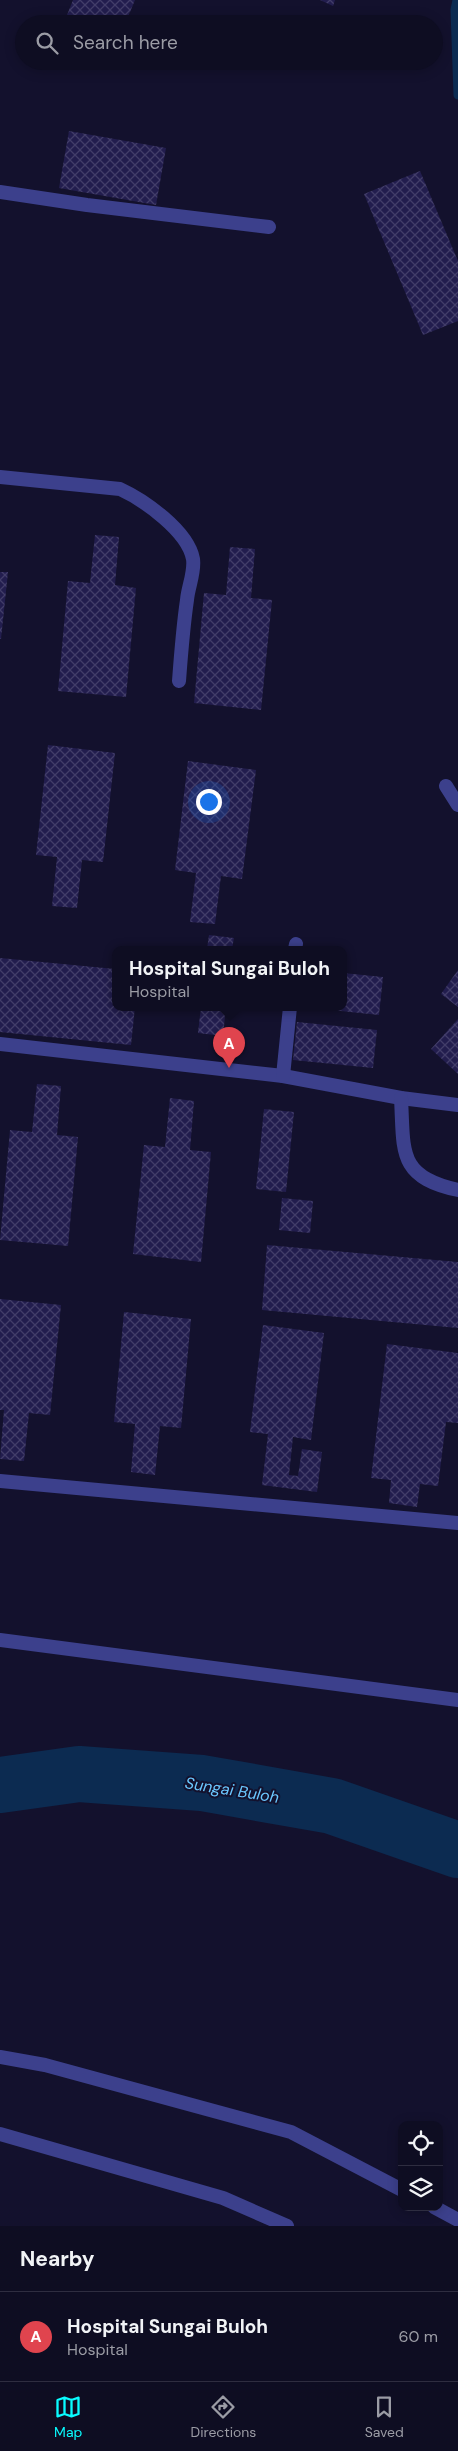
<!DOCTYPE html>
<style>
:root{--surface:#0e0d22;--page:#1c1b2f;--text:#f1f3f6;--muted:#9b9ca5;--line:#2e2d40;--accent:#09fcff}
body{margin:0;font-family:"DM Sans",sans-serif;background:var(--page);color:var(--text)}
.controls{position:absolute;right:15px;bottom:15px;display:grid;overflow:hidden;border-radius:10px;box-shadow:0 2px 12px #0003}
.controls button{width:45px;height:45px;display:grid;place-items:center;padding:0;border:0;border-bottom:1px solid var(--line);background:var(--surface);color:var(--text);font:25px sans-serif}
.you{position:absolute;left:208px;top:801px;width:18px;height:18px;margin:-12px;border:4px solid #fff;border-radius:50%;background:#1a73e8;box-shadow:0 0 0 8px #1a73e833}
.badge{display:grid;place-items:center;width:32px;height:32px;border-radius:50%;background:var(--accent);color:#fff;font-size:16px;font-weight:700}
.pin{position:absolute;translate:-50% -41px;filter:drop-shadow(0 1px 2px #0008)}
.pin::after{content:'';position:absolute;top:26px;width:18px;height:15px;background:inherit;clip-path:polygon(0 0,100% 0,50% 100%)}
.popup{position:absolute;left:112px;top:946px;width:235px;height:65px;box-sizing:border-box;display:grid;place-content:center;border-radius:10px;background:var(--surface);filter:drop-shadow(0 1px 4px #0005);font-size:16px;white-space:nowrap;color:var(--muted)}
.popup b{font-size:19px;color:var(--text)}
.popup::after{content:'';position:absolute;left:50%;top:100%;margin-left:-10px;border:10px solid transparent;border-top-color:var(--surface)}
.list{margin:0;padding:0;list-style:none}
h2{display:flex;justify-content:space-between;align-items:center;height:65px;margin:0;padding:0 20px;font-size:21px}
h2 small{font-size:16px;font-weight:400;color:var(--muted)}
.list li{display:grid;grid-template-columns:32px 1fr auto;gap:15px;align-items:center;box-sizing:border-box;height:90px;padding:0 20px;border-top:1px solid var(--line)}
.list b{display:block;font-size:19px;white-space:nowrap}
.list p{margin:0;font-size:16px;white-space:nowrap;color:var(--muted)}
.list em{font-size:16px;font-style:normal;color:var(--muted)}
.icon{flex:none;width:28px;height:28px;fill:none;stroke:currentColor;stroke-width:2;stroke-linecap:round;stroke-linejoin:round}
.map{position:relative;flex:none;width:458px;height:2226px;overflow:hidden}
.search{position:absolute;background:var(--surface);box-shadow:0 2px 12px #0003;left:15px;right:15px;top:15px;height:55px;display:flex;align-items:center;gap:12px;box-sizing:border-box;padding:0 18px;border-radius:28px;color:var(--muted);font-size:19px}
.sheet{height:155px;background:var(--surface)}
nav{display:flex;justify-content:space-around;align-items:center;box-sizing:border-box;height:70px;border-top:1px solid var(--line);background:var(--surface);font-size:14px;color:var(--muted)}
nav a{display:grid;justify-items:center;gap:2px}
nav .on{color:var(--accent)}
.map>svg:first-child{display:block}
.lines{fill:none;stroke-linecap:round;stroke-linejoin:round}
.stream{stroke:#0c2b51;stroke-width:9}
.river{stroke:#0c2b51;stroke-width:56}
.building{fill:url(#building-cross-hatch)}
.service{stroke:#3c408c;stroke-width:14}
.tertiary{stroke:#3c408c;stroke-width:14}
.labels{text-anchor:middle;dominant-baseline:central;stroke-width:4;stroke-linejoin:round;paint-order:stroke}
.water-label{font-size:16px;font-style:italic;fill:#6bc8ff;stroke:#13112d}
</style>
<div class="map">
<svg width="458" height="2226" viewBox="0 0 458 2226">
<defs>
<pattern id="building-cross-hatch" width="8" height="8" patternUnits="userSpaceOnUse" patternTransform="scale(1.25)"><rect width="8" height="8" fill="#221d4e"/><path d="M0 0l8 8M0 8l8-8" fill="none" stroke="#423d69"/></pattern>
</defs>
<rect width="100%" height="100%" fill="#13112d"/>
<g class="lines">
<polyline class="stream" points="457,0 455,10 458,95"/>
<polyline class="river" points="0,1785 79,1774 202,1783 332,1806 458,1850"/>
</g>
<g class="building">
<polygon points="73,0 135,0 125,24 88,24 67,15"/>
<polygon points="320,0 335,0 333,6"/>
<polygon points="69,131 166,148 156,205 59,188"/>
<polygon points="420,171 458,261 458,321 423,335 364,194"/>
<polygon points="95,535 119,537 115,585 136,588 126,697 58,691 68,581 90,583"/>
<polygon points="230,547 255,549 251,598 272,600 261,710 194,703 204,593 226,595"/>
<polygon points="0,572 8,572 1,639 0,639"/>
<polygon points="48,745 115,753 103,862 82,860 77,908 52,906 57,857 36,855"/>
<polygon points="188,761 256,770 242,879 221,876 215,924 190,922 196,873 175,870"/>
<polygon points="209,935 234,938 232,949 207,949"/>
<polygon points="0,958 115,969 115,1007 135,1007 131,1045 0,1032"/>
<polygon points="458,970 458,1007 441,994"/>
<polygon points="343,973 383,977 379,1015 312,1008 343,1007"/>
<polygon points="201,1007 226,1007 223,1036 198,1033"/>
<polygon points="458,1019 458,1074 431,1049"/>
<polygon points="297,1022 377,1030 373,1068 293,1060"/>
<polygon points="37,1084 61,1086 57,1135 78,1137 68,1246 0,1240 10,1130 32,1132"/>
<polygon points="170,1098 194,1101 190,1150 211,1152 201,1262 133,1254 144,1145 165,1147"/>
<polygon points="264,1109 294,1112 286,1192 256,1189"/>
<polygon points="282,1198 313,1201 310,1233 279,1230"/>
<polygon points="267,1245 458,1262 458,1328 262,1310"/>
<polygon points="0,1299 61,1305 50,1415 29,1413 24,1461 0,1459 4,1410 0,1410"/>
<polygon points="124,1312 191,1319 181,1428 160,1426 155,1475 131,1472 135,1424 114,1422"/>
<polygon points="263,1325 324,1333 311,1440 293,1437 289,1475 298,1476 302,1449 322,1452 317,1492 262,1485 268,1434 250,1432"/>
<polygon points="387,1344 458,1353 458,1423 446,1422 438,1486 420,1484 417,1507 389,1503 391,1480 371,1478"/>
</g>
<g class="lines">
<g class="service">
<polyline points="0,192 87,205 269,227"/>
<path d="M0,477l120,12c24,11 68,42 73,70 2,13 -5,28 -6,41 -4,27 -6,54 -8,81"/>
<polyline points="446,786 458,805"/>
<polyline points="295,949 296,944"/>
<polyline points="0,1044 283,1076 401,1098 458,1105"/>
<polyline points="283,1076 290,1007"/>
<path d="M401,1098c3,53 -4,79 57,92"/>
<polyline points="0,1481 458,1523"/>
<polyline points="0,1640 458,1700"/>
<polyline points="0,2057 45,2065 291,2132 402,2190"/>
<polyline points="434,2207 458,2220"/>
</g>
<polyline class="tertiary" points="0,2134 223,2198 287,2226"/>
</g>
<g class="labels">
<g class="water-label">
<text transform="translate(232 1790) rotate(9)">Sungai Buloh</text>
</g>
</g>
</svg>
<div class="controls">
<button><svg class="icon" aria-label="locate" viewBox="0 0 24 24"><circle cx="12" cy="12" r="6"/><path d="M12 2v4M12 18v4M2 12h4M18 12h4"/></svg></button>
<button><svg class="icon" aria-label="layers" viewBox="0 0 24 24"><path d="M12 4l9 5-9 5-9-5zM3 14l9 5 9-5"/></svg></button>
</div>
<div class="you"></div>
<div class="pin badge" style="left:229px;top:1068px;background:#e0444e">A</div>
<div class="popup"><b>Hospital Sungai Buloh</b>Hospital</div>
<div class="search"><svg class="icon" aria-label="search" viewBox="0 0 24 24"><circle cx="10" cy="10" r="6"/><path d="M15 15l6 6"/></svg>Search here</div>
</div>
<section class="sheet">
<h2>Nearby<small></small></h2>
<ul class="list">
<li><span class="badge" style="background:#e0444e">A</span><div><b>Hospital Sungai Buloh</b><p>Hospital</p></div><em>60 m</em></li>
</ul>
</section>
<nav>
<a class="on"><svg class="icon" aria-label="map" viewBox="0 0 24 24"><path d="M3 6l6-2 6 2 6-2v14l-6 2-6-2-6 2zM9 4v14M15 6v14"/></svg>Map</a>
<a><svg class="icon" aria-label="directions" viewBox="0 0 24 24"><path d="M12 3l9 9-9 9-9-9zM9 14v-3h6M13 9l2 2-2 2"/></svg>Directions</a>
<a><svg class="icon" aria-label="saved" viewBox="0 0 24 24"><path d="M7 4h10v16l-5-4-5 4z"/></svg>Saved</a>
</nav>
